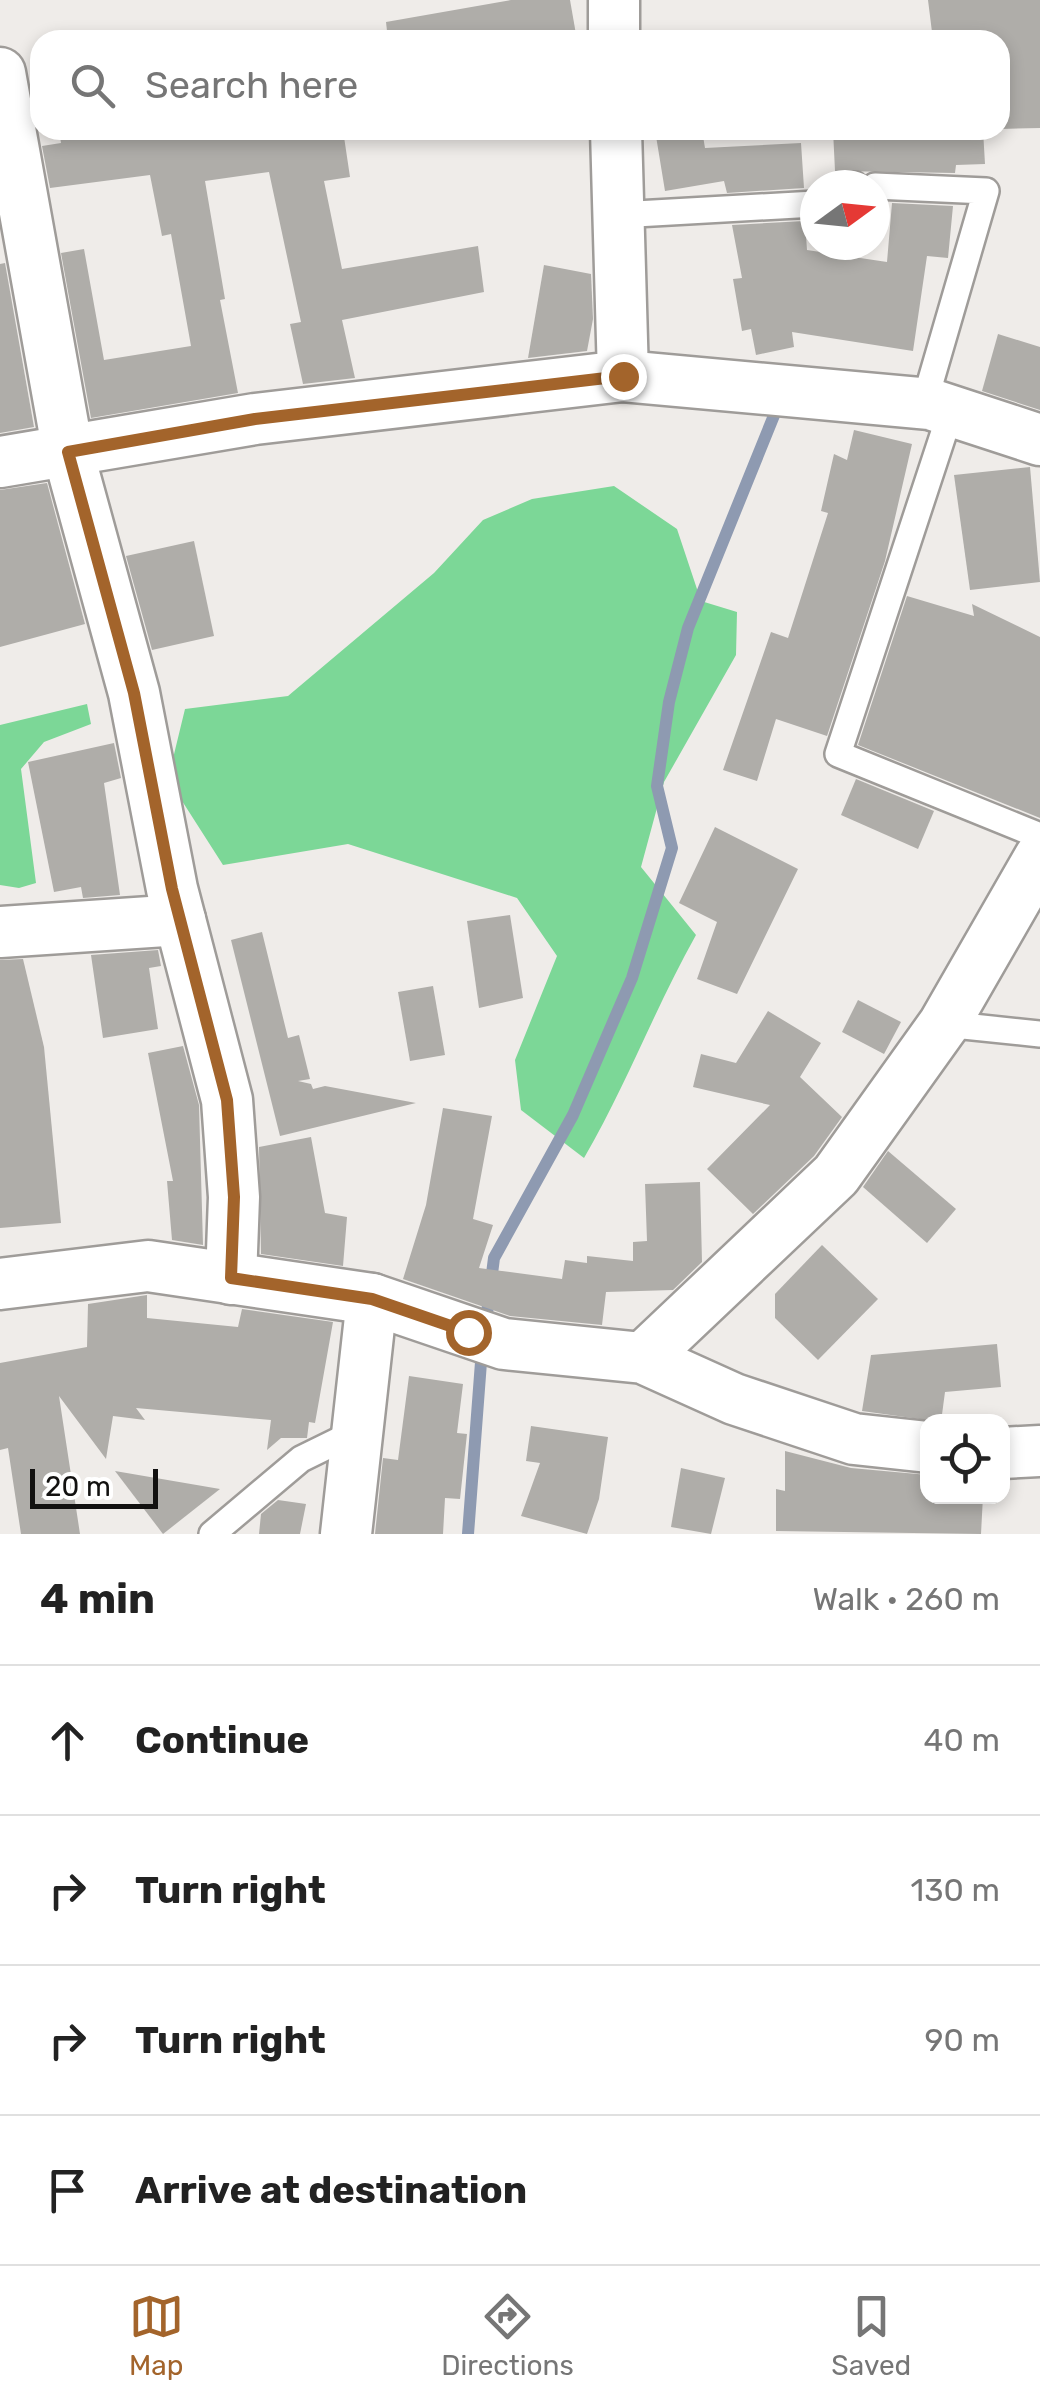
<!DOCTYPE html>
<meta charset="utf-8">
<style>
:root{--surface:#fff;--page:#f2f2f2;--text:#222;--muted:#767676;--line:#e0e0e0;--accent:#a3642b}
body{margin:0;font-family:Rubik,sans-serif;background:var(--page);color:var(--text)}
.controls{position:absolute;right:30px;bottom:30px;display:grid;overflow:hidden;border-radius:20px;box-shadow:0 5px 15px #0003}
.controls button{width:90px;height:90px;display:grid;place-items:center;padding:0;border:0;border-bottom:2px solid var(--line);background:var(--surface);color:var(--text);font:50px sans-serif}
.compass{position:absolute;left:800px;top:170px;width:90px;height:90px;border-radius:50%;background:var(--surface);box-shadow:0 5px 15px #0003;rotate:75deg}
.scale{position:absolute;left:30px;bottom:25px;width:128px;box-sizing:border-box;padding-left:10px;border:5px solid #121110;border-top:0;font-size:28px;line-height:35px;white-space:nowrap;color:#121110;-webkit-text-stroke:8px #fff;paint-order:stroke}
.stop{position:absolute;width:30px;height:30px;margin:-22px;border:8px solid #a3642b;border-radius:50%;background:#fff}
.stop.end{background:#a3642b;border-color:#fff;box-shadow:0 2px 10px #0008}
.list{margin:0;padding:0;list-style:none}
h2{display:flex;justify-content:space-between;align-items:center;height:130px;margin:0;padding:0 40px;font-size:42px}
h2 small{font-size:32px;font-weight:400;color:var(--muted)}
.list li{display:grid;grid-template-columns:65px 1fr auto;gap:30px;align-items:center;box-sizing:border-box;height:150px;padding:0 40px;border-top:2px solid var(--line)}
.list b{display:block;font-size:38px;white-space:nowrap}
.list em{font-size:32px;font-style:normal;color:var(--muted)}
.icon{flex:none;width:55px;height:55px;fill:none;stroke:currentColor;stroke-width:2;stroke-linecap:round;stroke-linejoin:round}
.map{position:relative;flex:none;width:1040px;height:1534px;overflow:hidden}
.search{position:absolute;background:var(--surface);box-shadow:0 5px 15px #0003;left:30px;right:30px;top:30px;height:110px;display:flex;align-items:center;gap:25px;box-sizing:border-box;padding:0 35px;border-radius:30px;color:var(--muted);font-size:38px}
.sheet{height:730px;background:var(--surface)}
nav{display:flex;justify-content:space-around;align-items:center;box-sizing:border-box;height:140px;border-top:2px solid var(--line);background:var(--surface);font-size:28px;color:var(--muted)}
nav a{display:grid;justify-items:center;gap:5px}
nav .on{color:var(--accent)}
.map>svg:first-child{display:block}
.forest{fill:#7cd797}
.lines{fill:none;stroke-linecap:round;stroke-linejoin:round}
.stream{stroke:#8e9ab1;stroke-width:12}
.building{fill:#afada9}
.service-casing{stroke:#9f9c99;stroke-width:30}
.minor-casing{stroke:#9f9c99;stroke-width:55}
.service{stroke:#fff;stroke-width:25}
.minor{stroke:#fff;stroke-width:50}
.route{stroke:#a3642b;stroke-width:12}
</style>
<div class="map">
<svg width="1040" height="1534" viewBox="0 0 1040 1534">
<rect width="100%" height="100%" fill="#efece9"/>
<g class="forest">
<path d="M614,486l63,43 24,72 36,11 -1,43 -72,127 -23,85 55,68c-41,73 -70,151 -112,223l-63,-48 -6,-50 42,-104 -40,-58 -169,-54 -125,21 -55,-86 17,-70 103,-13 146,-123 49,-53 49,-21z"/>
<polygon points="87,704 91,724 44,742 21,769 36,883 19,888 0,885 0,725"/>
</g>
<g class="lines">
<g class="stream">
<polyline points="485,1329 494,1258 573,1115 632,978 672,848 657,786 669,702 688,628 777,408"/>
<polyline points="468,1534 482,1349"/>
</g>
</g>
<g class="building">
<polygon points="511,0 570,0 577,40 388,40 386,22"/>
<polygon points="928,0 1040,0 1040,128 1000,129 1000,40 933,40"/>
<polygon points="59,130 343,130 350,177 324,181 342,269 478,246 484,292 342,320 355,378 303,384 290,324 301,322 269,172 205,181 225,299 220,300 238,393 91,418 61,253 84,249 104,360 191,346 171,234 162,236 150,175 50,188 42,146 61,143"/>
<polygon points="655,130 702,130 705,148 801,143 804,188 727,193 724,181 665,191"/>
<polygon points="833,130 983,130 985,164 956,165 955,173 835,171"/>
<polygon points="892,203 953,206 948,258 927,256 913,351 792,332 794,347 756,355 751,329 742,331 733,279 742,278 732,225 805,221 807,250 887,262"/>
<polygon points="5,263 34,427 0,433 0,264"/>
<polygon points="544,265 591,274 593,319 587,351 528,358"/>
<polygon points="998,334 1040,347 1040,410 982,391"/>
<polygon points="854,430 912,444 885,561 827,736 776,719 757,781 723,770 771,632 788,638 828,513 821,511 834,454 847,460"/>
<polygon points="1030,467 1040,582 970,590 954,475"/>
<polygon points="47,483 85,624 0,647 0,490"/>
<polygon points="194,541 214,636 152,650 126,556"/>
<polygon points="907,596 974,616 972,604 1040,637 1040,818 858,745"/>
<polygon points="114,743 121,778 104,783 120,895 83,898 81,887 54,892 28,762"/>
<polygon points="856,779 934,811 918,849 841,815"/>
<polygon points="715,827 798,869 737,994 697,979 717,922 679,903"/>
<polygon points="510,915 523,998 479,1008 467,921"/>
<polygon points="262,932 288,1038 299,1035 310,1079 298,1081 311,1084 313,1089 325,1086 416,1103 280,1136 231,940"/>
<polygon points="158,950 161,966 149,968 158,1029 103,1038 91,955"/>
<polygon points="23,959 44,1047 61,1223 0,1228 0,960"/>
<polygon points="433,986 445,1055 410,1061 398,992"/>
<polygon points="858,1000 901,1022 884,1054 842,1032"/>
<polygon points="768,1011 821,1043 800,1077 842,1117 814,1156 753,1214 707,1169 770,1105 693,1087 701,1054 736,1063"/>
<polygon points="183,1046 199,1105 203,1245 172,1240 167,1181 173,1181 148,1053"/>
<polygon points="443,1108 492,1116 473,1219 493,1225 479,1268 562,1279 565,1260 587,1263 587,1256 633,1261 633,1242 647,1241 645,1184 700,1182 702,1262 673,1290 606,1292 602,1325 510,1316 403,1279 426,1205"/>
<polygon points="311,1137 325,1213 347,1217 343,1266 261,1254 259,1147"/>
<polygon points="888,1151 956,1209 927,1243 863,1187"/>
<polygon points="822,1245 878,1299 818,1360 775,1318 775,1294"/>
<polygon points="147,1295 147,1318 238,1327 242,1309 333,1322 315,1423 309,1422 307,1438 281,1438 267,1450 271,1420 136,1408 145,1420 113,1416 106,1459 59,1396 80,1534 21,1534 8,1448 0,1450 0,1363 87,1347 88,1304"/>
<polygon points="997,1344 1001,1387 945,1392 941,1422 862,1411 871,1355"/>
<polygon points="409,1376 463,1384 457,1433 467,1434 460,1499 445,1498 443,1534 375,1534 383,1458 398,1460"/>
<polygon points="531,1426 608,1437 599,1499 587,1534 521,1516 540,1463 526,1461"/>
<polygon points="785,1451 851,1468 928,1475 928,1496 983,1496 981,1534 776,1531 776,1489 785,1491"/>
<polygon points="681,1468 725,1478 711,1534 671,1527"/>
<polygon points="115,1471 220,1489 163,1534"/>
<polygon points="278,1500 306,1504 300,1534 259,1534 261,1514"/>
</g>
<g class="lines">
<defs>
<g id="service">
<polyline points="849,185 855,185"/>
<polyline points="875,186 986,191 924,404"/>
<polyline points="618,215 815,204"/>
<polyline points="951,411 838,754 1040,836"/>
<polyline points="944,1024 1040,1034"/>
<polyline points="212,1534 301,1459 356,1432"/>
</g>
<g id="minor">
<polyline points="614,0 614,40"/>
<polyline points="0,73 68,452 134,693 172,889 227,1100 234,1197 231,1279"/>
<polyline points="623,376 930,404 1040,440"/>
<polyline points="0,462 255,419 623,376 616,130"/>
<polyline points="0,932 180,920"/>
<polyline points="0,1284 148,1266 372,1299 504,1344 643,1358 734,1399 854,1439 928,1447"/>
<polyline points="643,1358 836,1175 944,1024 1040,857"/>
<polyline points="1002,1453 1040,1451"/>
<polyline points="346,1534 372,1299"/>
</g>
</defs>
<use href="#service" class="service-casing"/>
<use href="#minor" class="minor-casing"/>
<use href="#service" class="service"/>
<use href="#minor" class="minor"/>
</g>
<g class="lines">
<polyline class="route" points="468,1332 372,1299 231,1278 234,1197 227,1100 172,889 134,693 68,452 255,419 623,376"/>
</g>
</svg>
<div class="controls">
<button><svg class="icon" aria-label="locate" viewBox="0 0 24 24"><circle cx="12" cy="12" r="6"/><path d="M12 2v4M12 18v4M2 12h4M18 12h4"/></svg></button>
</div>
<svg class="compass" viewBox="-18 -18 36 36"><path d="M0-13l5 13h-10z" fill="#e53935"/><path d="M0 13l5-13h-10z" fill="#767676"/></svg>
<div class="scale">20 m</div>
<div class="stop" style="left:468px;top:1332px"></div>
<div class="stop end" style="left:623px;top:376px"></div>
<div class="search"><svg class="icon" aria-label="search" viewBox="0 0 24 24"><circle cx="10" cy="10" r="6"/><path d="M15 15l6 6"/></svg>Search here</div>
</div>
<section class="sheet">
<h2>4 min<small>Walk · 260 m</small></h2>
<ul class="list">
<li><svg class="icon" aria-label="ahead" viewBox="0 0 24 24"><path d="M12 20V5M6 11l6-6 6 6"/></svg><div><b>Continue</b></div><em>40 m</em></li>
<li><svg class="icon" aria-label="right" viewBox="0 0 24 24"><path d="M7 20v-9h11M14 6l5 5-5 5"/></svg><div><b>Turn right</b></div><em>130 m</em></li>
<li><svg class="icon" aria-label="right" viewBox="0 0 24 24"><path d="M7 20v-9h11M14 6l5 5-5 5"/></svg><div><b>Turn right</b></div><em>90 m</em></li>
<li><svg class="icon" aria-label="arrive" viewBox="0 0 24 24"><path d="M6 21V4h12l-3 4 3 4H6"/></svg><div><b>Arrive at destination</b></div></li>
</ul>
</section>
<nav>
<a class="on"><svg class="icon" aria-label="map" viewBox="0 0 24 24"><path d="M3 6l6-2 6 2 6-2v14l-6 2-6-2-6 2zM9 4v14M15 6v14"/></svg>Map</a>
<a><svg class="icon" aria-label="directions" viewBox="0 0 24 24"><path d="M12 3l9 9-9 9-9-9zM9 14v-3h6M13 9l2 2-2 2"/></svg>Directions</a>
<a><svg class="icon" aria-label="saved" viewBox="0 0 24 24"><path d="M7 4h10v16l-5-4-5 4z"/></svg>Saved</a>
</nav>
